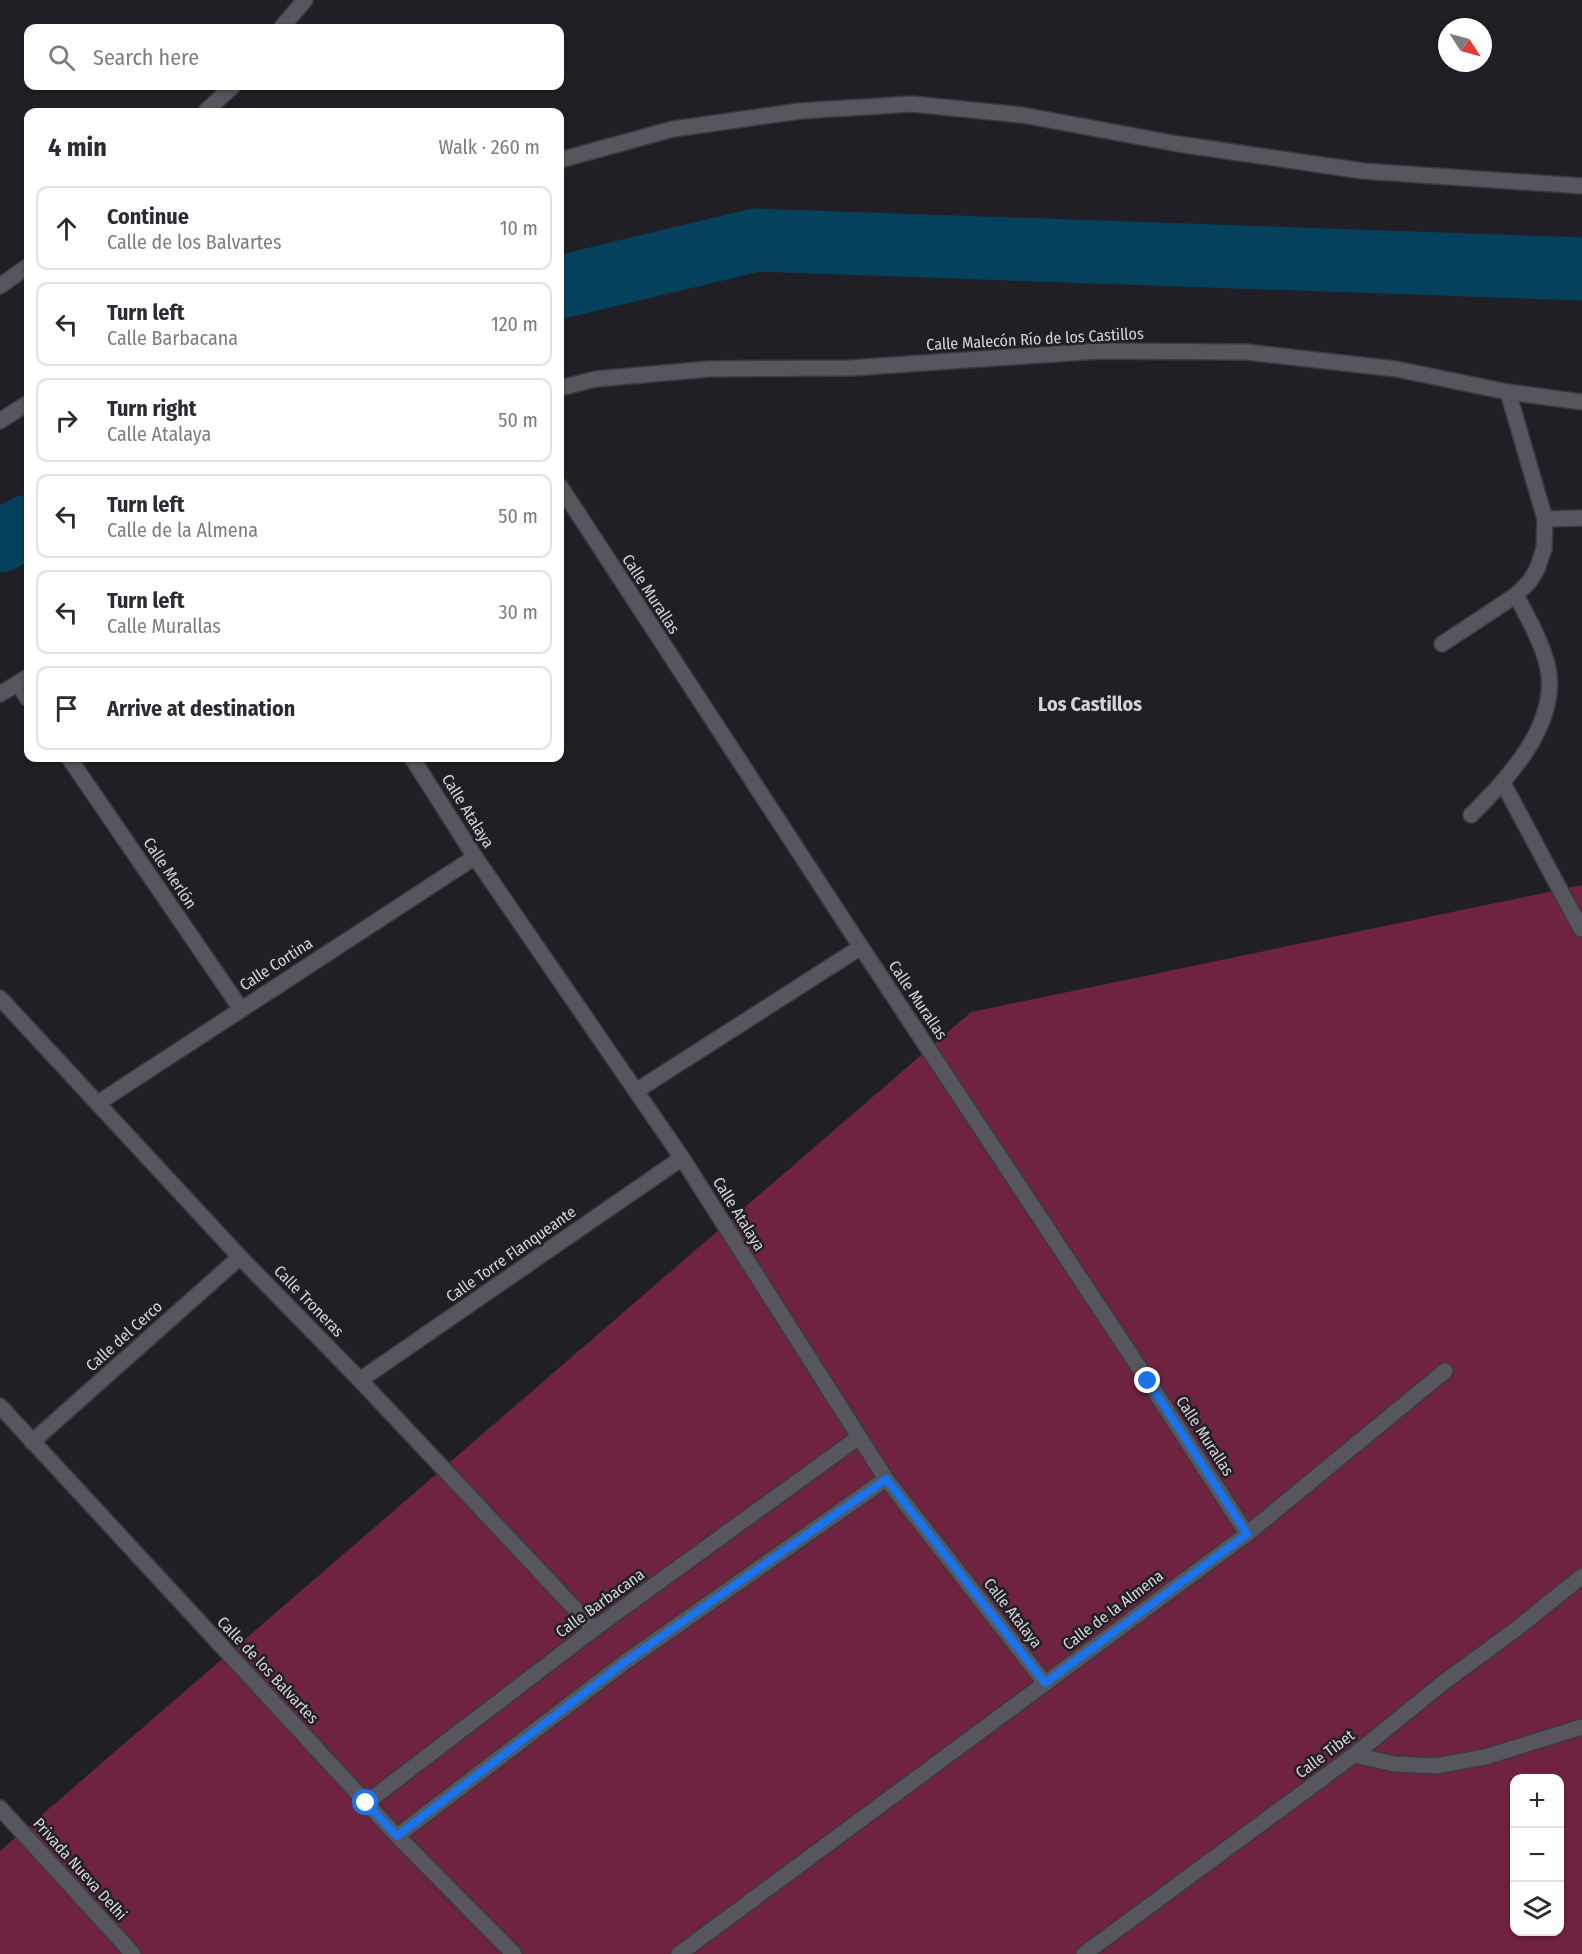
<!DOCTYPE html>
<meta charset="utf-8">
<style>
:root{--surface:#fff;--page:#f7f7f7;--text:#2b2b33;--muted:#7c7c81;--line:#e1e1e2}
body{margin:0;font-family:"Fira Sans Condensed",sans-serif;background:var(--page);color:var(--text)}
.controls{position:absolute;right:18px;bottom:18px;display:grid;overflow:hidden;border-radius:12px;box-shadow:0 2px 4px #0004}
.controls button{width:54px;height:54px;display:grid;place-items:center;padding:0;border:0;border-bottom:2px solid var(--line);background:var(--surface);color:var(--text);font:30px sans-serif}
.compass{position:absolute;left:1438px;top:18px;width:54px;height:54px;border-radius:50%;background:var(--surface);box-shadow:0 2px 4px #0004;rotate:126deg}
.stop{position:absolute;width:18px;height:18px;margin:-14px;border:4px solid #1a73e8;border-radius:50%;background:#fff}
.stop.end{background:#1a73e8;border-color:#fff;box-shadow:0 2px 6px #0008}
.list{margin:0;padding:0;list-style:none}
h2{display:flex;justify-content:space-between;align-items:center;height:78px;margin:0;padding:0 24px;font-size:26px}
h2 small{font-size:20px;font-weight:400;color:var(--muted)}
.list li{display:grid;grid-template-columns:39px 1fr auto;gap:18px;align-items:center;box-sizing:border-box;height:84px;margin:0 12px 12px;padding:0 12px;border:2px solid var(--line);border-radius:12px}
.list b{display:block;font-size:22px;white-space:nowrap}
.list p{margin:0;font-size:20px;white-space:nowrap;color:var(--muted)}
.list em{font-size:20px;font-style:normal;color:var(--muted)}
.icon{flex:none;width:33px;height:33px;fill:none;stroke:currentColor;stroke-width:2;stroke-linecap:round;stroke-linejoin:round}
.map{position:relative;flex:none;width:1582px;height:1954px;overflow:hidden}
.search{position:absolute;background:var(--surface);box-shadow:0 2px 4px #0004;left:24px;top:24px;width:540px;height:66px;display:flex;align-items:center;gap:15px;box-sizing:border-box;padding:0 21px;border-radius:12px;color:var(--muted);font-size:22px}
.panel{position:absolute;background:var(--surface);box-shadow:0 2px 4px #0004;left:24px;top:108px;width:540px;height:654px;border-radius:12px}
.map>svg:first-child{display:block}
.green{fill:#6f2341;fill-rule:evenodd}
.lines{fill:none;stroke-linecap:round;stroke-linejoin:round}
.river{stroke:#05415c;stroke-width:63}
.minor-casing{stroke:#3b3a3f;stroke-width:18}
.minor{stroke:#57555d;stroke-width:15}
.route{stroke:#1a73e8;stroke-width:8}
.labels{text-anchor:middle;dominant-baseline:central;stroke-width:5;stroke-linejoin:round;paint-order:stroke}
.street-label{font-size:16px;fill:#d7d6da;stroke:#201f25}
.quarter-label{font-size:20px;font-weight:bold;fill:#d5d3dc;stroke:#201f25}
</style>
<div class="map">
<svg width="1582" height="1954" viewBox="0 0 1582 1954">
<rect width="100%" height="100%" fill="#201f25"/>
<path class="green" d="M1582,885v1069h-1582v-103l971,-839zM1514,1778h46v154h-46z"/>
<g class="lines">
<g class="river">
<polyline points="560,287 756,240 1582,269"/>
<polyline points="0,541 28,526"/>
</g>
<defs>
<g id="minor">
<polyline points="281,28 305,0"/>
<polyline points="205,112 233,86"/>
<polyline points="560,160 673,129 800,111 912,104 1022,115 1178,144 1363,171 1582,186"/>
<polyline points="0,286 28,266"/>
<polyline points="560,388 596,379 709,369 850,368 1099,351 1246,352 1396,369 1508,392 1582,402"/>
<polyline points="0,421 28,403"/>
<polyline points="560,486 861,947 1148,1381 1247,1534"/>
<polyline points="1545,519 1582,518"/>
<polyline points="1442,644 1516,595 1530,581 1537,569 1544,549 1545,519 1508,392"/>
<polyline points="18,683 28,699"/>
<polyline points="0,694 28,677"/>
<polyline points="69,758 241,1009"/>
<polyline points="412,758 475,857 682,1158 886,1479 1045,1683"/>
<polyline points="1503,783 1581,929"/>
<path d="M1471,815c37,-36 88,-91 77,-147 -6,-26 -20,-50 -32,-73"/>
<polyline points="0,998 240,1257 360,1380 594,1629"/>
<polyline points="636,1091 861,947"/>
<polyline points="98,1103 475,857"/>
<polyline points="360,1380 682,1158"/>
<polyline points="0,1406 397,1836 514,1954"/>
<polyline points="32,1442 240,1257"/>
<polyline points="1354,1755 1395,1764 1436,1766 1485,1757 1582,1727"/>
<polyline points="366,1803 594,1629 859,1437"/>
<polyline points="0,1808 133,1954"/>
<polyline points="397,1836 625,1662 886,1479"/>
<polyline points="679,1954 1247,1534 1445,1371"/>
<polyline points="1084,1954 1354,1755 1444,1682 1515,1630 1582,1576"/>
</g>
</defs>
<use href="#minor" class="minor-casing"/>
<use href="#minor" class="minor"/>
</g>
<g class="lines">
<polyline class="route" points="366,1803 397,1836 625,1662 886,1479 1045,1683 1247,1534 1148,1381"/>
</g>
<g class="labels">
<g class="street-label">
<text transform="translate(1035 339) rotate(-3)">Calle Malecón Río de los Castillos</text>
<text transform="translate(651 594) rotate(57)">Calle Murallas</text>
<text transform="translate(468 811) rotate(58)">Calle Atalaya</text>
<text transform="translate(170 873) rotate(56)">Calle Merlón</text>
<text transform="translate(276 964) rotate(-33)">Calle Cortina</text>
<text transform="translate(918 1000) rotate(56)">Calle Murallas</text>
<text transform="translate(739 1214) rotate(58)">Calle Atalaya</text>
<text transform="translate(511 1254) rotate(-35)">Calle Torre Flanqueante</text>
<text transform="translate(309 1301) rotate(46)">Calle Troneras</text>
<text transform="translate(124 1336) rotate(-42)">Calle del Cerco</text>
<text transform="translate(1205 1436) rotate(57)">Calle Murallas</text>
<text transform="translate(600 1603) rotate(-36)">Calle Barbacana</text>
<text transform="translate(1113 1610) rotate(-37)">Calle de la Almena</text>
<text transform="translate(1013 1613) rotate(52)">Calle Atalaya</text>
<text transform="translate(268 1670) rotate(47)">Calle de los Balvartes</text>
<text transform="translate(1325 1754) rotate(-37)">Calle Tibet</text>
<text transform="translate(80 1869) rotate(48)">Privada Nueva Delhi</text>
</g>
<g class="quarter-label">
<text x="1090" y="704">Los Castillos</text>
</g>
</g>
</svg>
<div class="controls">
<button>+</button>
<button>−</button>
<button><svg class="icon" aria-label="layers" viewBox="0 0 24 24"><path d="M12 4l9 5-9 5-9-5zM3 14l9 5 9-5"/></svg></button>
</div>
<svg class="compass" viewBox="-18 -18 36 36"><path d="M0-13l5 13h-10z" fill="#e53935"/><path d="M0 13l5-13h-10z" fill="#7c7c81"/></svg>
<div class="stop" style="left:366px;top:1803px"></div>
<div class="stop end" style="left:1148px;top:1381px"></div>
<div class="search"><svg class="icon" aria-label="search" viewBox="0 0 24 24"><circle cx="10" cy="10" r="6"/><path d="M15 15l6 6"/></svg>Search here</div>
<section class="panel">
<h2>4 min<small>Walk · 260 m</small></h2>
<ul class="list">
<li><svg class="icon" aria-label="ahead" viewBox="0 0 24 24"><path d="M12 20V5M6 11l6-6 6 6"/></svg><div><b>Continue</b><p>Calle de los Balvartes</p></div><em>10 m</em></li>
<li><svg class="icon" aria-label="left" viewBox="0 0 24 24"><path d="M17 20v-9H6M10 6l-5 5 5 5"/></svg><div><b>Turn left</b><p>Calle Barbacana</p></div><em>120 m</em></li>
<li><svg class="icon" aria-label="right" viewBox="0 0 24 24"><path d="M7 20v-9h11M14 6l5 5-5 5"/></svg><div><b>Turn right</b><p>Calle Atalaya</p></div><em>50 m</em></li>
<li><svg class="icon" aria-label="left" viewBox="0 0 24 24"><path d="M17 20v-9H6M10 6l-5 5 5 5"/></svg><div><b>Turn left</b><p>Calle de la Almena</p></div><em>50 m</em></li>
<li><svg class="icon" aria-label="left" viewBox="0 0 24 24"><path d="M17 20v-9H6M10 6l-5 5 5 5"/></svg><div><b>Turn left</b><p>Calle Murallas</p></div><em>30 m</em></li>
<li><svg class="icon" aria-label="arrive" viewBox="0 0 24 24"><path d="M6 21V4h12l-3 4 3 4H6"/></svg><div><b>Arrive at destination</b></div></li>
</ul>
</section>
</div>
